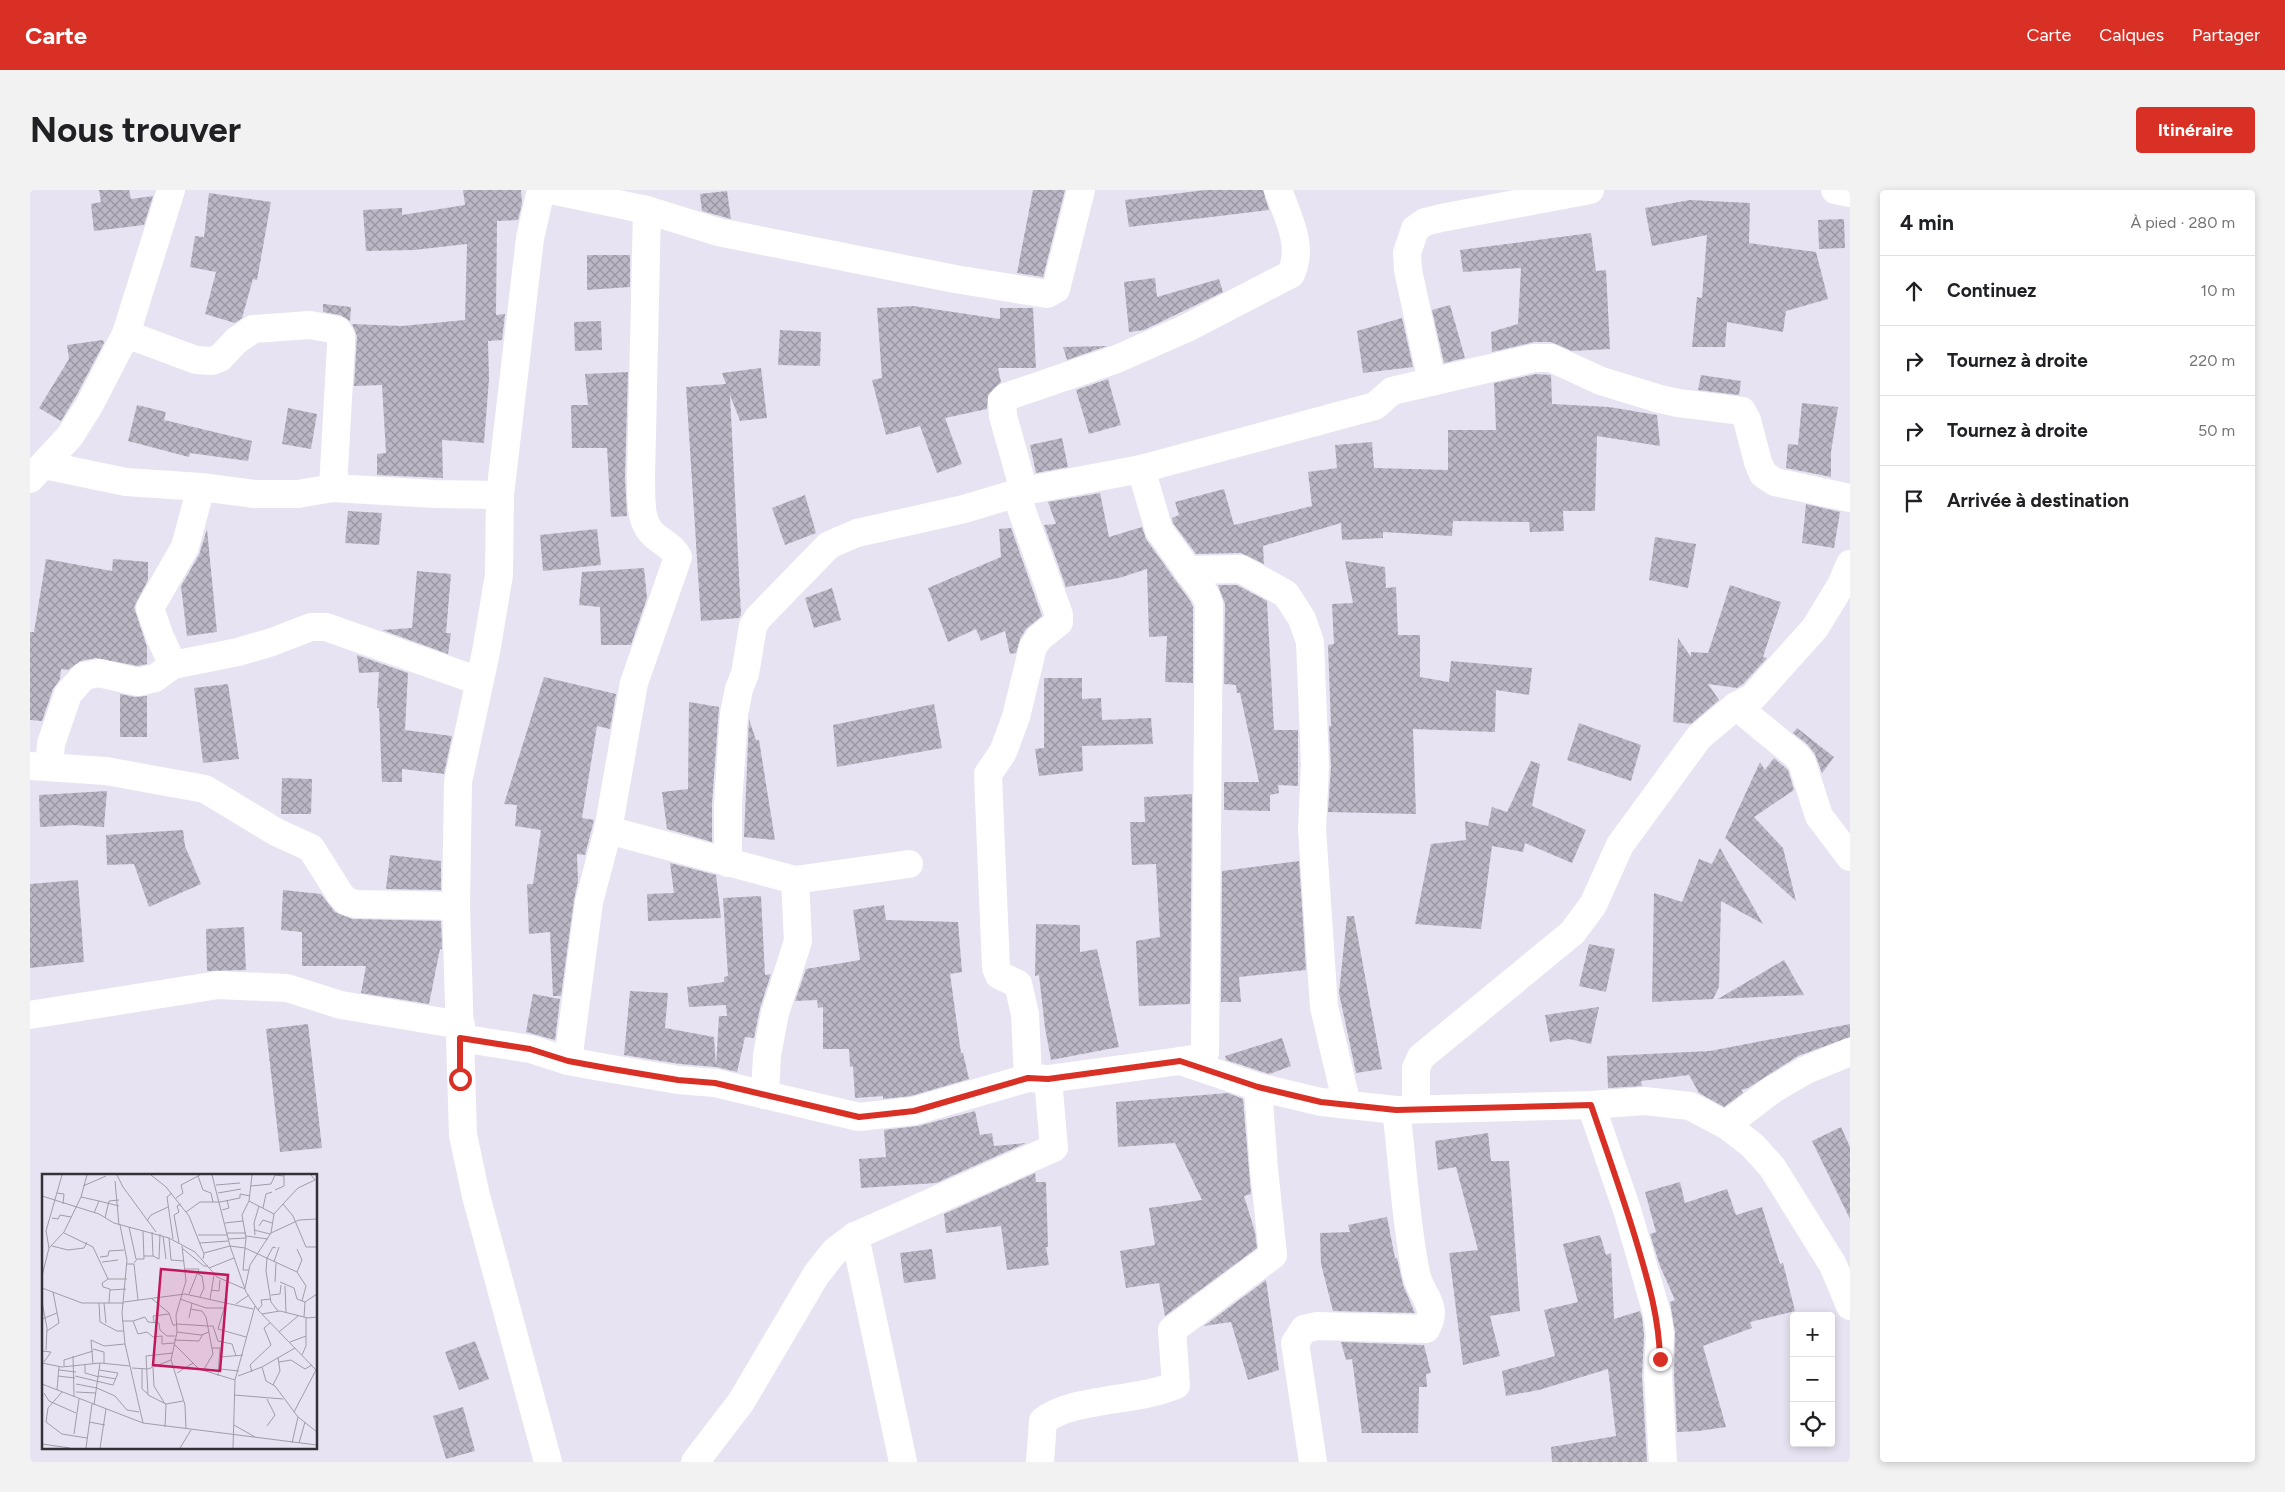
<!DOCTYPE html>
<html lang="fr">
<meta charset="utf-8">
<style>
:root{--surface:#fff;--page:#f2f2f2;--text:#202124;--muted:#757577;--line:#e0e0e0;--accent:#d93025}
body{margin:0;font-family:Figtree,sans-serif;background:var(--page);color:var(--text)}
.controls{position:absolute;right:15px;bottom:15px;display:grid;overflow:hidden;border-radius:5px;box-shadow:0 2px 8px #0003}
.controls button{width:45px;height:45px;display:grid;place-items:center;padding:0;border:0;border-bottom:1px solid var(--line);background:var(--surface);color:var(--text);font:25px sans-serif}
.stop{position:absolute;width:15px;height:15px;margin:-11px;border:4px solid #d93025;border-radius:50%;background:#fff}
.stop.end{background:#d93025;border-color:#fff;box-shadow:0 1px 5px #0008}
.list{margin:0;padding:0;list-style:none}
h2{display:flex;justify-content:space-between;align-items:center;height:65px;margin:0;padding:0 20px;font-size:21px}
h2 small{font-size:16px;font-weight:400;color:var(--muted)}
.list li{display:grid;grid-template-columns:32px 1fr auto;gap:15px;align-items:center;box-sizing:border-box;height:70px;padding:0 20px;border-top:1px solid var(--line)}
.list b{display:block;font-size:19px;white-space:nowrap}
.list em{font-size:16px;font-style:normal;color:var(--muted)}
.icon{flex:none;width:28px;height:28px;fill:none;stroke:currentColor;stroke-width:2;stroke-linecap:round;stroke-linejoin:round}
.map{position:relative;flex:none;width:1820px;height:1272px;overflow:hidden;border-radius:5px}
header{display:flex;align-items:center;gap:30px;box-sizing:border-box;height:70px;padding:0 25px;background:var(--accent);color:#fff}
header strong{font-size:24px}
nav{display:flex;gap:28px;margin-inline-start:auto;font-size:18px}
.intro{display:flex;align-items:center;justify-content:space-between;box-sizing:border-box;height:120px;padding:0 30px}
h1{margin:0;font-size:35px}
.button{padding:12px 22px;border-radius:5px;background:var(--accent);color:#fff;font-size:18px;font-weight:700}
main{display:flex;gap:30px;padding:0 30px}
aside{flex:1;background:var(--surface);border-radius:5px;box-shadow:0 2px 8px #0003}
.map>svg:first-child{display:block}
.building{fill:url(#building-cross-hatch)}
.lines{fill:none;stroke-linecap:round;stroke-linejoin:round}
.minor{stroke:#fff;stroke-width:28}
.route{stroke:#d93025;stroke-width:6}
.inset-road{fill:none;stroke:#a09ca7;stroke-width:1}
.view{fill:#c2185b;fill-opacity:0.15;stroke:#c2185b;stroke-width:2.5}
.inset-edge{fill:none;stroke:#333137;stroke-width:2.5}
</style>
<header>
<strong>Carte</strong>
<nav><a>Carte</a><a>Calques</a><a>Partager</a></nav>
</header>
<div class="intro"><h1>Nous trouver</h1><a class="button">Itinéraire</a></div>
<main>
<div class="map">
<svg width="1820" height="1272" viewBox="0 0 1820 1272">
<defs>
<pattern id="building-cross-hatch" width="8" height="8" patternUnits="userSpaceOnUse" patternTransform="scale(1.25)"><rect width="8" height="8" fill="#bbb7c5"/><path d="M0 0l8 8M0 8l8-8" fill="none" stroke="#9995a1"/></pattern>
</defs>
<rect width="100%" height="100%" fill="#e8e3f2"/>
<g class="building">
<polygon points="69,0 99,0 101,9 123,6 114,35 64,41 61,14 71,12"/>
<polygon points="433,0 491,0 492,14 488,30 467,31 466,125 475,124 472,150 458,151 459,189 454,253 412,250 413,288 347,285 347,264 356,263 352,195 324,196 327,146 322,134 372,136 435,130 437,54 384,60 336,61 333,20 372,18 372,25 435,15"/>
<polygon points="1003,0 1035,0 1013,87 987,83"/>
<polygon points="1175,0 1233,0 1239,20 1099,37 1095,10"/>
<polygon points="697,1 701,29 672,21 670,4"/>
<polygon points="179,3 241,12 227,90 223,89 212,128 205,133 175,124 186,82 160,77 165,46 174,47"/>
<polygon points="1660,10 1720,13 1719,53 1786,62 1798,109 1756,121 1753,142 1697,132 1695,157 1662,157 1667,107 1672,108 1677,45 1622,56 1615,18"/>
<polygon points="1814,29 1815,58 1789,59 1788,30"/>
<polygon points="1561,43 1566,81 1576,80 1580,159 1542,161 1521,152 1504,152 1462,162 1461,142 1488,134 1491,78 1433,82 1430,60"/>
<polygon points="557,65 600,65 600,97 557,100"/>
<polygon points="1125,88 1127,107 1189,89 1193,102 1114,140 1099,142 1094,92"/>
<polygon points="293,114 321,117 320,131 310,125 293,122"/>
<polygon points="1420,115 1435,168 1414,173 1402,120"/>
<polygon points="883,116 970,129 970,118 1003,118 1006,178 968,178 971,192 958,205 957,219 915,228 932,274 907,283 890,236 856,245 842,190 852,188 847,118"/>
<polygon points="1372,128 1383,177 1333,183 1327,141"/>
<polygon points="571,131 572,160 545,161 544,132"/>
<polygon points="750,140 791,142 790,176 748,175"/>
<polygon points="73,150 74,153 46,206 31,231 9,218 39,169 37,155"/>
<polygon points="1077,156 1037,170 1033,157"/>
<polygon points="731,178 737,228 710,231 700,205 711,425 709,428 671,431 656,197 696,194 692,183"/>
<polygon points="598,182 595,287 597,326 581,327 577,258 542,258 541,215 558,215 555,184"/>
<polygon points="1506,184 1521,185 1522,214 1579,217 1627,225 1630,256 1567,246 1565,321 1533,321 1534,341 1500,342 1499,332 1423,331 1422,346 1353,342 1353,348 1312,350 1311,333 1233,356 1234,374 1211,363 1166,364 1143,333 1142,328 1149,325 1145,312 1194,299 1204,335 1282,316 1278,282 1307,278 1305,255 1342,252 1344,278 1418,280 1418,240 1466,240 1464,193"/>
<polygon points="1671,185 1711,191 1709,205 1668,200"/>
<polygon points="1078,189 1091,235 1059,244 1046,200"/>
<polygon points="1772,213 1808,217 1801,262 1801,287 1756,278 1758,254 1768,255"/>
<polygon points="107,215 136,222 134,230 222,251 218,271 160,263 159,267 98,251"/>
<polygon points="258,218 287,224 281,259 252,254"/>
<polygon points="1032,248 1038,277 1006,283 1000,255"/>
<polygon points="1070,303 1079,347 1112,337 1116,349 1161,412 1163,417 1163,493 1135,492 1137,446 1119,447 1117,379 1089,388 1036,397 1014,335 1026,334 1018,312"/>
<polygon points="775,305 786,343 755,355 742,318"/>
<polygon points="1776,314 1810,322 1804,358 1772,353"/>
<polygon points="318,321 352,323 349,355 315,353"/>
<polygon points="981,338 1012,426 996,439 990,449 986,463 980,464 975,441 951,451 946,439 918,452 898,398 971,367 969,339"/>
<polygon points="177,339 187,442 157,446 151,396 169,365"/>
<polygon points="567,339 571,375 513,381 510,345"/>
<polygon points="1625,347 1666,354 1658,398 1619,390"/>
<polygon points="16,369 82,381 83,369 118,372 118,390 104,417 117,457 117,474 108,476 66,468 50,471 38,480 31,479 30,489 23,499 12,531 0,530 0,442 4,442"/>
<polygon points="1315,371 1355,377 1356,398 1366,397 1368,445 1390,445 1390,487 1419,492 1421,471 1502,478 1499,505 1466,500 1465,542 1383,539 1386,624 1298,622 1301,576 1299,536 1301,536 1298,455 1304,454 1302,414 1323,413"/>
<polygon points="614,378 617,408 601,455 571,455 570,417 549,415 552,382"/>
<polygon points="387,381 421,384 416,443 421,443 418,464 352,440 382,438"/>
<polygon points="1188,395 1207,395 1237,411 1244,540 1268,540 1268,596 1248,595 1249,603 1240,605 1240,621 1194,620 1194,592 1229,592 1210,503 1207,503 1206,495 1194,494 1195,414"/>
<polygon points="1700,395 1751,412 1733,467 1737,468 1713,494 1707,498 1678,494 1689,510 1661,534 1643,532 1648,448 1661,467 1661,462 1678,463"/>
<polygon points="802,398 811,430 784,438 775,408"/>
<polygon points="327,465 378,483 375,540 422,546 414,584 372,579 372,592 352,592 349,518 347,518 349,482 329,483"/>
<polygon points="514,487 586,504 580,539 567,536 552,628 564,630 555,665 547,664 548,691 544,710 531,806 523,806 520,742 499,744 497,694 503,694 511,640 485,636 487,615 474,614"/>
<polygon points="1014,488 1052,488 1052,509 1071,508 1072,530 1121,528 1123,554 1052,556 1053,581 1009,586 1005,559 1014,558"/>
<polygon points="198,494 209,569 173,573 164,498"/>
<polygon points="90,504 105,507 117,506 117,547 90,547"/>
<polygon points="659,512 689,517 682,614 682,652 637,639 632,602 658,599"/>
<polygon points="904,514 912,558 807,577 803,535"/>
<polygon points="719,529 726,550 729,550 745,650 714,647"/>
<polygon points="1549,533 1611,555 1601,591 1537,570"/>
<polygon points="1767,538 1804,567 1792,583 1785,564 1777,554 1763,543"/>
<polygon points="1744,568 1758,580 1764,600 1724,627 1753,658 1766,711 1695,648 1730,572 1735,580"/>
<polygon points="1501,571 1510,574 1502,616 1556,640 1542,673 1495,653 1493,662 1462,656 1451,739 1385,734 1401,654 1436,650 1435,631 1458,636 1462,617 1477,622"/>
<polygon points="252,588 282,589 281,624 251,624"/>
<polygon points="77,601 74,637 44,635 10,637 9,605"/>
<polygon points="1162,604 1160,814 1109,816 1106,751 1130,747 1126,674 1102,675 1100,632 1115,632 1114,607"/>
<polygon points="153,640 155,656 171,694 119,717 104,674 77,675 76,645"/>
<polygon points="1690,658 1733,734 1691,711 1689,797 1683,809 1622,812 1624,703 1652,712 1669,669 1682,674"/>
<polygon points="360,665 411,671 411,700 356,699"/>
<polygon points="1269,671 1276,780 1209,787 1211,812 1191,812 1192,681"/>
<polygon points="640,673 686,685 691,728 618,731 617,704 644,703"/>
<polygon points="48,690 54,772 0,778 0,694"/>
<polygon points="253,700 291,704 305,722 322,729 411,731 412,759 410,759 399,814 331,803 336,776 272,776 272,742 251,740"/>
<polygon points="731,706 735,785 741,784 730,818 724,848 715,847 707,882 686,877 650,874 594,865 600,801 638,803 635,838 684,847 686,876 689,826 697,826 696,815 659,817 657,797 694,792 694,787 698,786 693,708"/>
<polygon points="854,715 856,730 928,732 932,782 920,784 931,863 933,863 939,889 881,906 853,909 853,906 825,908 823,876 820,877 819,859 793,859 793,817 788,818 787,810 765,811 776,779 830,770 823,720"/>
<polygon points="1317,726 1324,726 1352,879 1326,883 1309,803"/>
<polygon points="1006,734 1050,735 1050,762 1067,759 1089,857 1021,870 1015,838 1009,785 1005,786"/>
<polygon points="214,737 216,780 177,781 176,739"/>
<polygon points="1559,754 1585,759 1576,802 1549,796"/>
<polygon points="1754,770 1774,805 1688,809"/>
<polygon points="503,804 530,809 525,850 496,842"/>
<polygon points="1569,817 1561,854 1539,849 1520,852 1515,825"/>
<polygon points="278,834 292,958 250,962 236,839"/>
<polygon points="1820,834 1820,847 1768,866 1718,898 1711,900 1713,903 1694,917 1669,903 1659,885 1611,891 1612,896 1578,898 1577,866 1680,861"/>
<polygon points="1252,848 1261,876 1239,884 1196,870 1195,866"/>
<polygon points="1198,903 1213,909 1221,1004 1214,1006 1225,1042 1227,1058 1135,1126 1129,1093 1096,1098 1090,1061 1125,1055 1119,1018 1172,1010 1145,953 1088,957 1086,912"/>
<polygon points="945,921 950,945 962,943 964,956 996,953 906,993 831,998 829,969 856,967 854,940 888,936"/>
<polygon points="1811,937 1820,957 1820,1029 1782,951"/>
<polygon points="1458,943 1461,971 1479,971 1490,1121 1460,1126 1470,1166 1433,1175 1419,1063 1448,1060 1426,977 1408,980 1405,951"/>
<polygon points="1005,983 1006,992 1016,992 1018,1057 1016,1057 1019,1075 977,1080 971,1036 916,1043 914,1024"/>
<polygon points="1650,992 1655,1013 1697,999 1706,1025 1732,1017 1750,1074 1753,1073 1765,1121 1720,1132 1722,1138 1673,1156 1696,1237 1669,1241 1647,1242 1644,1186 1645,1142 1640,1112 1645,1110 1630,1076 1620,1044 1626,1042 1615,1002"/>
<polygon points="1357,1027 1365,1068 1367,1068 1373,1095 1385,1123 1303,1121 1291,1074 1290,1043 1320,1042 1318,1035"/>
<polygon points="1570,1045 1576,1065 1581,1063 1584,1129 1610,1121 1612,1127 1614,1145 1612,1187 1617,1272 1522,1272 1521,1257 1586,1246 1578,1179 1509,1200 1476,1206 1472,1181 1525,1166 1514,1120 1548,1112 1533,1054"/>
<polygon points="902,1059 906,1089 874,1093 870,1063"/>
<polygon points="1236,1090 1249,1180 1218,1190 1201,1132 1174,1136"/>
<polygon points="445,1151 459,1189 429,1200 415,1162"/>
<polygon points="1311,1152 1394,1155 1401,1183 1396,1184 1397,1197 1389,1197 1388,1243 1332,1243 1322,1169 1316,1170"/>
<polygon points="433,1217 445,1261 416,1269 403,1226"/>
</g>
<g class="lines">
<g class="minor">
<polyline points="511,0 500,48 470,305 469,385 456,462 428,592 426,716 433,945 446,1006 518,1272"/>
<polyline points="521,0 617,20 688,42 925,89 1017,104 1026,99 1051,0"/>
<polyline points="1805,0 1820,3"/>
<polyline points="96,144 166,170 182,171 190,168 206,151 223,139 280,135 307,140 311,146 311,155 303,298"/>
<polyline points="1402,192 1378,80 1377,63 1385,39 1395,32 1411,28 1560,0"/>
<polyline points="14,275 96,292 171,297 225,304 268,304 303,298 405,304 470,305"/>
<polyline points="1111,279 1129,340 1175,404 1179,414 1175,863 1169,868 1150,871"/>
<polyline points="0,289 40,246 60,214 96,144 141,0"/>
<path d="M994,301l-21,-75 -1,-15 4,-4 111,-38 70,-31 104,-54c13,-28 -3,-57 -13,-84"/>
<polyline points="986,304 1029,425 1029,432 1009,448 1003,457 986,527 973,562 958,584 966,778 969,785 988,794 995,824 998,888"/>
<polyline points="1157,380 1211,379 1256,404 1272,429 1280,452 1285,575 1282,639 1294,817 1317,915"/>
<polyline points="143,475 130,447 120,418 155,357 171,297"/>
<polyline points="1706,516 1767,566 1772,573 1789,626 1820,667"/>
<polyline points="0,576 76,581 175,599 246,642 281,658 310,704 316,711 326,714 426,716"/>
<polyline points="19,577 21,554 38,504 54,486 69,483 108,492 125,488 143,475 208,462 242,452 281,437 296,437 449,491"/>
<polyline points="578,640 765,690 879,674"/>
<polyline points="698,673 698,615 704,524 709,499 715,484 723,436 728,428 799,355 827,343 934,319 994,301 1111,279 1345,216 1362,201 1504,168 1521,168 1571,191 1630,209 1648,213 1712,221 1717,230 1728,272 1733,284 1745,292 1820,308"/>
<polyline points="0,825 188,795 257,798 311,815 431,835"/>
<polyline points="430,848 500,859 538,871 582,879 648,890 685,893 829,927 884,921 998,888 1018,889 1150,871 1228,897 1291,912 1366,920 1561,915 1614,911 1660,916 1696,935 1722,955 1742,977 1803,1075 1820,1116"/>
<path d="M538,871l21,-159 19,-72 26,-147 44,-126c-5,-10 -14,-14 -23,-21 -17,-14 -13,-39 -14,-59l6,-267"/>
<polyline points="735,905 737,865 745,823 768,751 765,690"/>
<polyline points="1561,915 1598,1023 1627,1124 1630,1144 1628,1186 1633,1272"/>
<polyline points="1386,919 1386,878 1391,867 1542,743 1563,715 1590,655 1669,547 1706,516 1723,507 1785,438 1811,395 1820,374"/>
<polyline points="1696,935 1742,900 1776,880 1820,862"/>
<polyline points="825,1046 873,1272"/>
<polyline points="665,1272 711,1212 786,1085 804,1062 825,1046 1024,958 1018,889"/>
<path d="M1010,1272l3,-41c30,-24 95,-19 133,-36l-4,-55 101,-75 -9,-86 -6,-82"/>
<path d="M1283,1272l-18,-119 9,-14 13,-3 109,3c14,-24 -6,-34 -10,-56 -11,-54 -13,-109 -20,-163"/>
</g>
</g>
<g class="lines">
<path class="route" d="M430,889v-41l70,11 38,12 44,8 66,11 37,3 144,34 55,-6 114,-33 20,1 132,-18 78,26 63,15 75,8 195,-5c16,47 33,94 47,142 11,37 21,72 22,112"/>
</g>
<g transform="translate(12 984)">
<rect width="275" height="275" fill="#e8e3f2"/>
<path class="inset-road" d="M75,1l6,12 33,45M109,1l15,12 23,29 15,38 -1,5M170,1l18,71 16,46 12,18 59,61M269,1l4,5 -17,8 -15,16 10,12 13,31h11M156,2l5,14 8,3 2,9M73,7l4,44M174,11l24,-2M41,12l23,-10M209,12l20,-2 4,-9 9,1M233,16l9,-4v-11M15,19l7,1 -1,10M130,19l-5,4 6,42M176,19l23,-4M0,22l57,18 15,9 55,15 26,14 22,25 28,12M39,23l18,4M134,24l7,-5 -2,-8 19,-10M207,27l25,13M178,28l20,-4v-4l10,2M221,34l3,-14 6,-2M180,36l7,-2 -2,-8M144,38l14,-10h20M52,39l5,-12 20,5M10,44l6,1 2,-4 11,2M63,44l4,-17 10,-1M105,47l4,-6 17,-8M183,49l18,-2M78,51l7,35 -5,53 3,31 18,79M217,52l4,-6 9,3M87,53l7,32M212,56l16,4M22,59l29,14 15,32M185,59h19M229,59l28,-13 18,-1M156,61h29M213,61l-1,-12 5,-17M121,62l3,23M204,62l22,3M127,64l2,22 13,1M204,64l-4,-23 7,-14 3,-26M186,65l18,-1 -1,10 52,24 9,14 -4,15M137,69l-5,-28 5,-3 -2,-6 4,-2M158,69l28,-2M10,72l16,4 16,-2 3,-6M140,72l4,35 -4,13M7,74l15,-16 17,-35 6,-22M234,74l-3,-1 -6,11 -1,13 5,31 7,9M141,75l21,17h4M162,79l26,-7 15,2 -2,22h6M102,82h9l-1,-24M111,82l6,3 1,-25M58,83l8,-1 1,-5 15,-1M60,88l16,-2M232,88l5,-15M92,89l3,-4h7l-1,-28M85,90h7l4,36M167,94l25,-10M143,95h14l-10,25M255,98l5,-12 -5,-11M156,100l4,2 2,12 -4,9M0,102l7,-28 -3,-17 16,-56M233,108l1,-19M238,108l14,6 3,11 8,3M243,112l1,26M0,114l40,15h42M203,114l5,-23 21,-32 3,-19 9,-10M68,116l16,-1M169,116l8,1 1,-11M229,121l9,-1 1,-9M109,124l18,15 4,12h4M138,125l26,9h18M168,125l4,-24M0,128l5,26 -1,22M82,128l61,-8 68,15M184,128l-8,27 28,8M57,129l1,19 17,9h7M62,129l2,20M67,129l1,-14 -7,-2 -1,-4 6,-4h19M194,130l13,-9M148,135l12,2 4,6 7,37 -10,17M216,136l4,-5 -1,-5 10,-1M220,140l18,-3 28,7 9,-1M262,143l1,-15 12,-8M147,144l3,-15M0,145l15,-6M80,147h11l5,13 9,-2 6,5 9,-1v8l12,-1M91,147l12,-4 3,5 11,1 1,7 7,6h8M112,148l-1,-6 16,-2M135,150l31,2M166,152h5l5,15 14,3 4,12M5,157l12,-8 -6,-31M135,158l24,3 8,-3M237,158l19,-16M132,166l25,1 4,-7M248,168l16,-6M132,170l25,25 36,11M170,174h8l-2,28M51,175l11,3v11M0,177l9,1 -7,10M131,179l-27,3 2,39 18,9 17,-3M260,181l4,-9v-28M31,182l1,41M179,183l22,-2M129,186l14,45 1,24M237,188l12,-2 14,9 7,-4M0,189l20,4 38,-4 30,3M43,190v9l14,4M51,190l-2,-24 13,6 21,-2M22,192v-6l29,-9M220,193l33,-19M90,194l16,1 23,-9 6,-28 -1,-17 6,-21M111,194l1,18 11,18M100,195v20l6,5M178,195l19,2M17,196l17,2M210,198l-2,-7 21,-20 -7,-17 6,-5M135,199l16,-10M16,202l17,2M33,202l38,9 5,-12 -19,-3M57,202l17,3M196,202l24,-9 4,14 9,5 23,31 19,15M0,210l101,39 174,22M34,210l21,4 18,8 12,14 12,2M231,211l7,-14 -2,-14M15,216l2,-24M20,218l-14,16 -2,14 16,12 25,4M34,218l20,1M2,219l5,8 27,12M192,221l49,4M225,225l8,16 -8,11M52,231l6,-42M252,238l22,-42M47,248l16,3M192,251l21,12M123,253l1,-23M32,260l5,-35M250,269l6,-26M257,269l6,-21M0,270l28,4M44,274l6,-44M58,274l6,-39M138,274l11,-18M191,274l2,-68 20,-74"/>
<path class="view" d="M119,95l67,6 -8,96 -67,-6z"/>
<rect width="275" height="275" class="inset-edge"/>
</g>
</svg>
<div class="controls">
<button>+</button>
<button>−</button>
<button><svg class="icon" aria-label="locate" viewBox="0 0 24 24"><circle cx="12" cy="12" r="6"/><path d="M12 2v4M12 18v4M2 12h4M18 12h4"/></svg></button>
</div>
<div class="stop" style="left:430px;top:889px"></div>
<div class="stop end" style="left:1630px;top:1169px"></div>
</div>
<aside>
<h2>4 min<small>À pied · 280 m</small></h2>
<ul class="list">
<li><svg class="icon" aria-label="ahead" viewBox="0 0 24 24"><path d="M12 20V5M6 11l6-6 6 6"/></svg><div><b>Continuez</b></div><em>10 m</em></li>
<li><svg class="icon" aria-label="right" viewBox="0 0 24 24"><path d="M7 20v-9h11M14 6l5 5-5 5"/></svg><div><b>Tournez à droite</b></div><em>220 m</em></li>
<li><svg class="icon" aria-label="right" viewBox="0 0 24 24"><path d="M7 20v-9h11M14 6l5 5-5 5"/></svg><div><b>Tournez à droite</b></div><em>50 m</em></li>
<li><svg class="icon" aria-label="arrive" viewBox="0 0 24 24"><path d="M6 21V4h12l-3 4 3 4H6"/></svg><div><b>Arrivée à destination</b></div></li>
</ul>
</aside>
</main>
